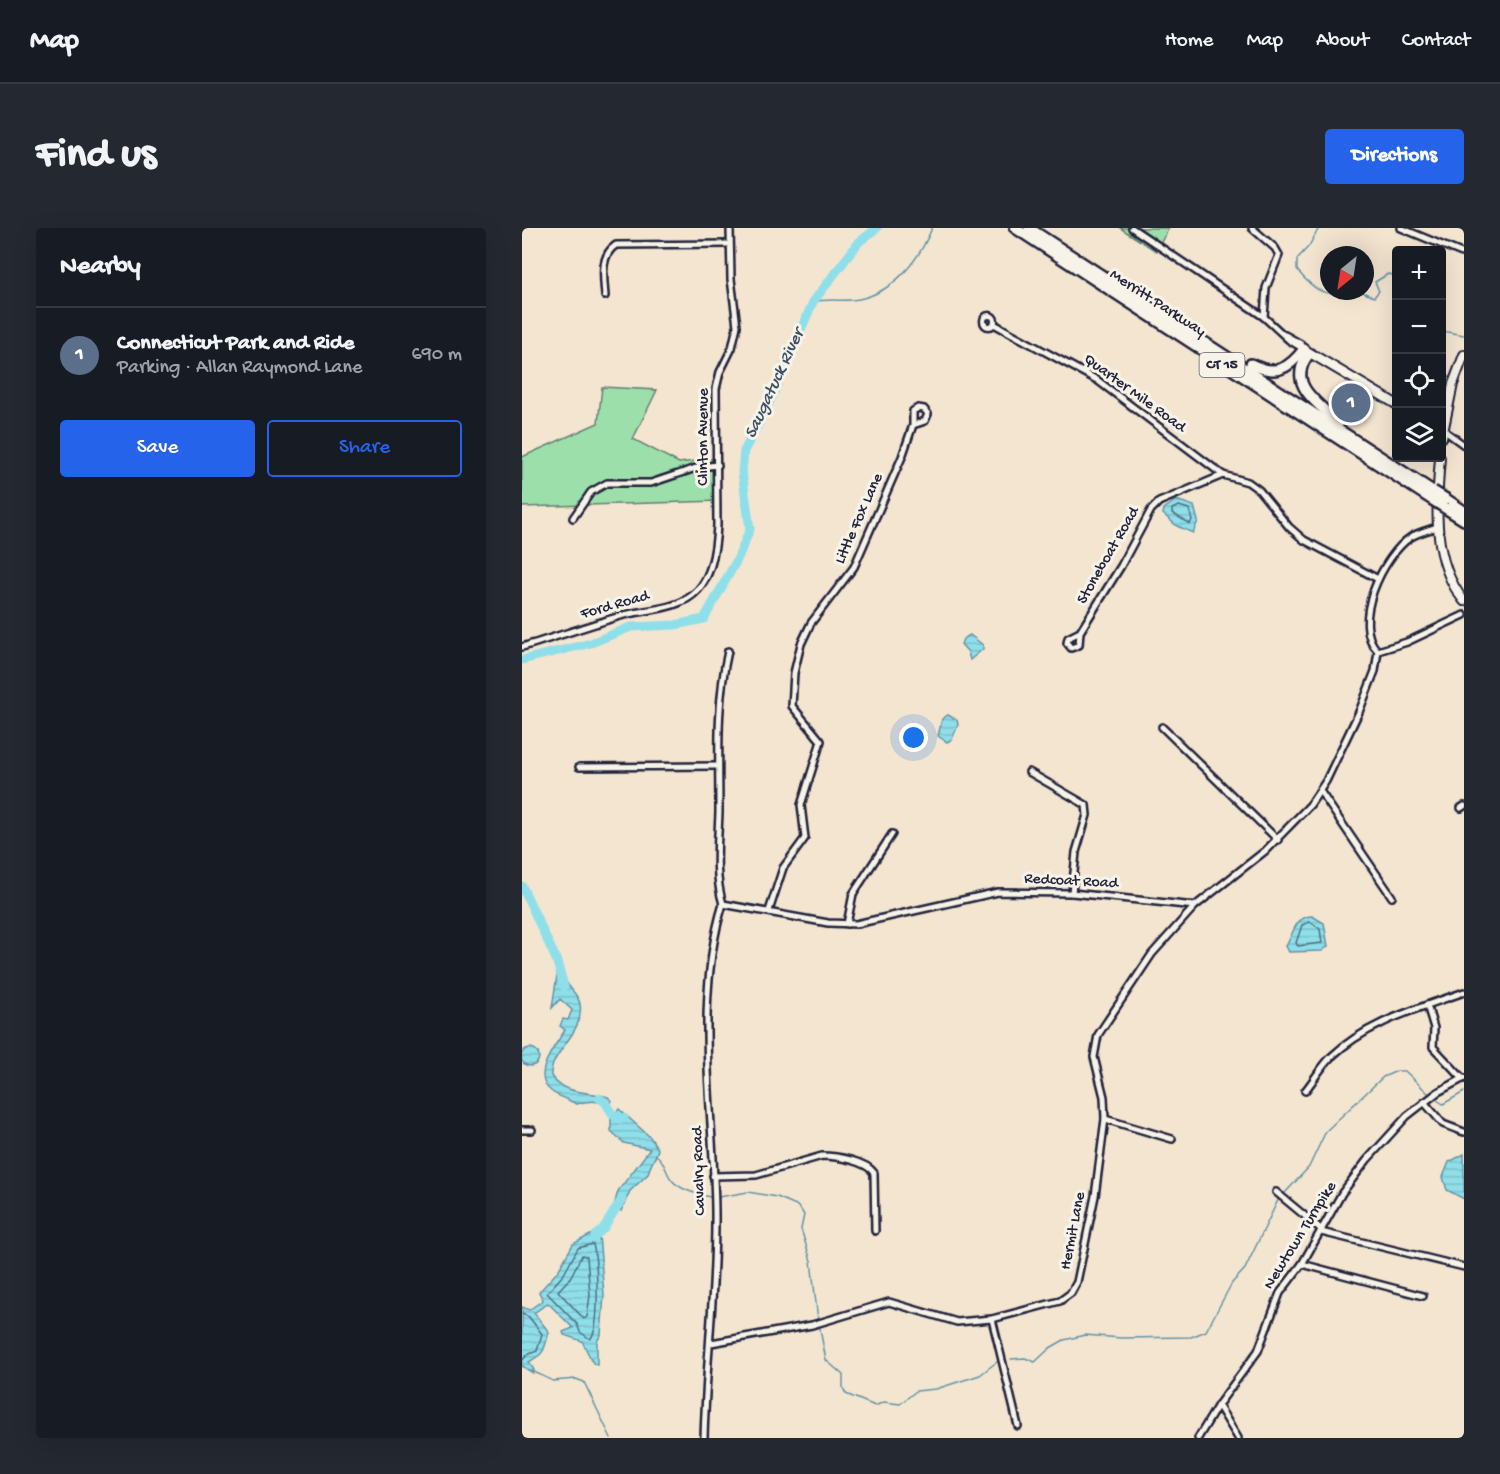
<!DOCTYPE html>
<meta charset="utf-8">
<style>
:root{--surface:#171b24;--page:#242831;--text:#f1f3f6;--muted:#9ea1a6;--line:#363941;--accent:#2563eb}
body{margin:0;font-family:"Gochi Hand",sans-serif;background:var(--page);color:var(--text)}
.controls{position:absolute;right:18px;top:18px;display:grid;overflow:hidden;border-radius:6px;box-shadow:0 6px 24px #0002}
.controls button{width:54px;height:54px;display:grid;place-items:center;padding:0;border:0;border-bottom:2px solid var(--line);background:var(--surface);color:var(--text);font:30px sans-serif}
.compass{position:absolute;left:798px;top:18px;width:54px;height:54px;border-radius:50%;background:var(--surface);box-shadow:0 6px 24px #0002;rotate:210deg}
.you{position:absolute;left:392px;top:510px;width:21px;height:21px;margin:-15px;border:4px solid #fff;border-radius:50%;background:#1a73e8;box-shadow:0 0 0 9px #1a73e833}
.badge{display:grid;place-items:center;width:39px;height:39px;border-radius:50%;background:var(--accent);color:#fff;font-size:20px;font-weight:700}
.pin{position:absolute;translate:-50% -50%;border:3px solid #fff;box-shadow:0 2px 6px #0006}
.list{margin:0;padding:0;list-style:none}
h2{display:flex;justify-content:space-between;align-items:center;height:78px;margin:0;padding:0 24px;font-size:26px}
h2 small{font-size:20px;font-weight:400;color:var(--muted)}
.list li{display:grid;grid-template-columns:39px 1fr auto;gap:18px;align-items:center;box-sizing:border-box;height:96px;padding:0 24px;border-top:2px solid var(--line)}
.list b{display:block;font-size:22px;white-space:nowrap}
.list p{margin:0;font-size:20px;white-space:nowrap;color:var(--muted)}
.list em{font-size:20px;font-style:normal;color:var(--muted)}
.actions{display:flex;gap:12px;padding:18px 24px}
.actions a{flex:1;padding:14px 0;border:2px solid var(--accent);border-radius:6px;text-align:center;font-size:21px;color:var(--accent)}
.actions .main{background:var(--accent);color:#fff}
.icon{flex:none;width:33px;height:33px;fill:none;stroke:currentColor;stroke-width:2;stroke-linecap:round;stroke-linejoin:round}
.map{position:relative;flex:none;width:942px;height:1210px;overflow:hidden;border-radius:6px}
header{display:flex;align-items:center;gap:36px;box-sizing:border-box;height:84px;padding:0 30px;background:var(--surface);border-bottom:2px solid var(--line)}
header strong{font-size:28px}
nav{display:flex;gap:33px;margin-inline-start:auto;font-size:21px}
.intro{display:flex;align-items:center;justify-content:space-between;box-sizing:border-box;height:144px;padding:0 36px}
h1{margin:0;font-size:42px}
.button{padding:15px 27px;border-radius:6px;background:var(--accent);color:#fff;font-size:21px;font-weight:700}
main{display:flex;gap:36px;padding:0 36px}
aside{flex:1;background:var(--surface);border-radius:6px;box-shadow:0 6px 24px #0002}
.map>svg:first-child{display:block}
.park{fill:#9ddfaa;stroke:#608072;stroke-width:1.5}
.water{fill:url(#water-rules);stroke:#6393a4;stroke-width:1.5}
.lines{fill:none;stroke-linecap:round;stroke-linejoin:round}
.shore{stroke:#4e6e81;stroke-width:1.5}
.stream{stroke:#6393a4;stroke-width:1.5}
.river{stroke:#8fdfea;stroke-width:9}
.street-casing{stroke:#22223b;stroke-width:10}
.secondary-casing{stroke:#22223b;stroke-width:12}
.highway-casing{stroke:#22223b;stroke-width:14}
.street{stroke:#f7f3e8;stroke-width:5}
.secondary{stroke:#f7f3e8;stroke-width:8}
.highway{stroke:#f7f3e8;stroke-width:9}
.highway-bridge-casing{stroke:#22223b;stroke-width:14;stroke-linecap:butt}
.highway-bridge{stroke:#f7f3e8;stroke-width:9}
.labels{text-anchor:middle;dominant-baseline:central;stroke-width:6;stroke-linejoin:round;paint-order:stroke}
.shield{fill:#f7f3e8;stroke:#62616f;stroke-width:1.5}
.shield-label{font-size:15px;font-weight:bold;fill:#22223b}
.street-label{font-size:16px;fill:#22223b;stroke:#f7f3e8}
.water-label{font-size:18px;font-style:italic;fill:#3d5167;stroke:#f7f3e8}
</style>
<header>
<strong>Map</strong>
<nav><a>Home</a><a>Map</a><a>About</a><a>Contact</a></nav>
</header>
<div class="intro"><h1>Find us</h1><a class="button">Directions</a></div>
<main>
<aside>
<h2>Nearby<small></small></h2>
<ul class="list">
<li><span class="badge" style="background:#5c6f8a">1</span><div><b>Connecticut Park and Ride</b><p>Parking · Allan Raymond Lane</p></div><em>690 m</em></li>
</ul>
<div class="actions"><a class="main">Save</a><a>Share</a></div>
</aside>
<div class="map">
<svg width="942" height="1210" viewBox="0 0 942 1210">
<defs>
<pattern id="water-rules" width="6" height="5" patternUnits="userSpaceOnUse" patternTransform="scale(1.5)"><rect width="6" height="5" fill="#8fdfea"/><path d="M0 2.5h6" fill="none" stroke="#7bbfca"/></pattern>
</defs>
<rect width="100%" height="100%" fill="#f4e5d1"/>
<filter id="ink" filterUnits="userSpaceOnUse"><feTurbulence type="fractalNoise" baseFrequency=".0167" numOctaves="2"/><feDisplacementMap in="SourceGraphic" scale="12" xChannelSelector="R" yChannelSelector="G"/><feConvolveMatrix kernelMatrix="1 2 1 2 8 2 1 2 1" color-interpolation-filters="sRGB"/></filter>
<g filter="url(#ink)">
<g class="park">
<polygon points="598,0 647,0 634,23"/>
<polygon points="80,159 135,162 111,211 157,235 197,230 197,273 0,279 0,229 76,195"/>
</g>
<g class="water">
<polygon points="654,272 672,278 676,293 671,305 655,298 641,286 642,281"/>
<polygon points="448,407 461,417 461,421 448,432 446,424 439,416 441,411"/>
<polygon points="426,487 435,492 436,497 430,511 425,514 416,508 420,491"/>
<path d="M790,688l12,7 4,23 -6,5 -33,1 -3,-6c8,-13 8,-29 26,-30z"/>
<path d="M35,747l7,1c2,11 14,17 16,28 5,29 -31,49 -29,72 13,20 38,14 57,21l4,4 -2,4c-12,-5 -22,-5 -33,-1 -8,-4 -19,-7 -26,-13 -21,-16 5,-46 14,-61l-5,-4 3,-7 5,1 4,-10 -12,-11 -8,9z"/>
<circle cx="8" cy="829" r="9"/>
<path d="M97,881l31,28 8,12c-2,9 -8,15 -10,25l-18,17 -9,20 -7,-5 4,-15 32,-42 -26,-6 -13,-12v-13z"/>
<polygon points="942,926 942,971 925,962 921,949 927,934"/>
<path d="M70,1006l7,1 5,60 -3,40 -4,6v24l-4,-2 -11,-22 -18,-6 -1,-3 10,-4 -25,-25 -14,10 15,19c-6,20 -3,20 -20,30l5,8 -1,3 -11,-7v-59l7,3 14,-10 -4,-8 19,-21 15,-27z"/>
</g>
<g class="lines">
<g class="shore">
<polygon points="657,278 667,281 670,292 668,296 650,285 650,281"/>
<polygon points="788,694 798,701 800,715 776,718 774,715 780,697"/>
<path d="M71,1016c4,16 8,86 -3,95l-10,-7 -3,-8 -30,-31 17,-19 14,-26z"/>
<polygon points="60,1027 65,1029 68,1067 65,1089 62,1091 36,1063 48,1050"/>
<polyline points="0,1086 7,1089 20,1106 15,1123 5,1127 0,1133"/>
</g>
<g class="stream">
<path d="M797,0l-10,18 -12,13v11c20,24 29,27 60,21"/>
<polyline points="838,63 852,69 857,63 853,54 866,46 871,47 874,54"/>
<path d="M291,74c15,-4 30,0 46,-3 35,-7 60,-39 73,-71"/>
<polyline points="920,103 942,107"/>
<polyline points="912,870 921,876 942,864"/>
<path d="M134,927c9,6 9,16 15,24 7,10 27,16 39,18"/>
<polyline points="762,966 787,939 804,903 861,849 875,843 883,843 908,867"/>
<polyline points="197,969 226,964 255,969 274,977 279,982 282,987 279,1001 289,1033 296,1092"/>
<polyline points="297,1096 304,1132 321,1147 321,1160 324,1166 353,1178 362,1174 378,1176 394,1163 414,1161 458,1147 476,1133"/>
<polyline points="489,1131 503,1130 513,1134 528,1120 542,1112 563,1107 599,1110 669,1109 684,1103 710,1055 723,1041 757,970"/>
<polyline points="10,1143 31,1153 54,1151 62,1154 89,1210"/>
</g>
<g class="river">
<polyline points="0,432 69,415 109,399 153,397 182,391 216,330 228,301 220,244 222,223 245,180 291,74 337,14 355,0"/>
<polyline points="0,658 34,731 42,758"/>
<polyline points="77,870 83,874 91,887 102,890"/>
<polyline points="73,1008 81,1001 100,971"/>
</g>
<defs>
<g id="street">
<polyline points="610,0 742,89 767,112 782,121"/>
<polyline points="730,0 753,20 757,27 744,60 742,89"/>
<polyline points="879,0 942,26"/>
<path d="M83,68c-1,-17 -6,-40 11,-51l113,-1"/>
<circle cx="467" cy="93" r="5.5"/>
<polyline points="472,96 575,152 701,247"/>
<polyline points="763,107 779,116 782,121"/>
<polyline points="920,201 942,217"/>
<polyline points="51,290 69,264 85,255 129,255 177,239 196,237"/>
<polyline points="558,404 546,410 545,415 549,420 557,417 558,404 599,338 629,282 637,274 701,247 726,254 737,262 767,299 782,312 856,351"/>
<path d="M0,419c34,-10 68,-22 102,-32 24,-6 56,-5 74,-25 15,-16 18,-44 19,-65l-1,-136 4,-17 12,-24 5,-22 -6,-47 -1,-51"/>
<path d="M856,423c-28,-27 5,-96 33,-114 8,-5 18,-7 26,-10"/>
<polyline points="856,423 885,414 942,387"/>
<polyline points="640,499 756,612"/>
<polyline points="57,539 196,538"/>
<polyline points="507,544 564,577 565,587 554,624 550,665"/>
<polyline points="798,563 870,669"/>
<polyline points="939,580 942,578"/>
<polyline points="201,676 306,695 334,696 476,664 550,665 673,678"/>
<path d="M201,676c-9,-29 -5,-62 -4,-92 0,-54 -3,-109 9,-161"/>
<polyline points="247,683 261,640 283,610 279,577 299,513 270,478 272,445 279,416 289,395 332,339 380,229 391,197 391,183 396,180 402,181 406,186 403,193 391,197"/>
<polyline points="325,696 331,666 370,606"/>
<polyline points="905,777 912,800 911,819 941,851"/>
<path d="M783,863c9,-11 16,-24 26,-34 37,-35 86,-48 133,-65"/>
<polyline points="902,874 921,896 942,904"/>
<polyline points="583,891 650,911"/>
<polyline points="0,902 10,902"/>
<path d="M191,948l43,-1 66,-19c15,0 44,5 52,17l1,58"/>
<polyline points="754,964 800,1002"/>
<polyline points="799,1004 942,1039"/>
<polyline points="780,1036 901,1068"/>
<polyline points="470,1091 496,1198"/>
<polyline points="189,1115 290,1097 367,1074 435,1094 470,1091 538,1073 549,1065 555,1054 573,968 583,891 582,869 572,829 576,807 630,726 673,678 743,623 788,577 804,553 837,484 853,443 856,423"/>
<polyline points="696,1177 716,1210"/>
<path d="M182,1210c2,-76 12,-151 11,-227 -1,-102 -22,-208 8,-307"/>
<polyline points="676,1210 696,1177 736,1123 758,1065 780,1036 820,965 845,932 885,888 916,864 942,850"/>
</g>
<g id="secondary">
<polyline points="783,122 874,176"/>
<polyline points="920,209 931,156 942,127"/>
<path d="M918,230c-4,48 -8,103 24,143"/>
</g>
<g id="highway">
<polyline points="493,0 909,271"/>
<polyline points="507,0 911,263"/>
<path d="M787,126c-24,30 9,49 30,69"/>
<path d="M729,136c24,12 37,6 53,-15"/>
<polyline points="924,271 942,283"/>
<polyline points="923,280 942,292"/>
</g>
</defs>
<use href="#street" class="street-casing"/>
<use href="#secondary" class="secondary-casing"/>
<use href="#highway" class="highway-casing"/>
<use href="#street" class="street"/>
<use href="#secondary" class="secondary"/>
<use href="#highway" class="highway"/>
<defs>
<g id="highway-bridge">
<polyline points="911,263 924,271"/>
<polyline points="909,271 923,280"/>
</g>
</defs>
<use href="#highway-bridge" class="highway-bridge-casing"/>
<use href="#highway-bridge" class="highway-bridge"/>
</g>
</g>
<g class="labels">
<rect class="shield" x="677.5" y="125" width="45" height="24" rx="4.5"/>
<g class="shield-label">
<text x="700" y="137">CT 15</text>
</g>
<g class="street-label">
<text transform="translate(635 76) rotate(33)">Merritt Parkway</text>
<text transform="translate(612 166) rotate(36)">Quarter Mile Road</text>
<text transform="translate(182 209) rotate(-90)">Clinton Avenue</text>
<text transform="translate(338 291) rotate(-66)">Little Fox Lane</text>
<text transform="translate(587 328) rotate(-60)">Stoneboat Road</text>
<text transform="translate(93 378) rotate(-16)">Ford Road</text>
<text transform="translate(549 654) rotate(3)">Redcoat Road</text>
<text transform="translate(178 943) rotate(-92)">Cavalry Road</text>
<text transform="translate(552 1003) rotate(-79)">Hermit Lane</text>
<text transform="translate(779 1008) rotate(-58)">Newtown Turnpike</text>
</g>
<g class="water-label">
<text transform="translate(253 156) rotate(-65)">Saugatuck River</text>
</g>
</g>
</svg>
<div class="controls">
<button>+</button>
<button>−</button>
<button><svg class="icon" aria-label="locate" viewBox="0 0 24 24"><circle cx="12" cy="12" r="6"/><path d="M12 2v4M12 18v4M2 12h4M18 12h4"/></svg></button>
<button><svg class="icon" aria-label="layers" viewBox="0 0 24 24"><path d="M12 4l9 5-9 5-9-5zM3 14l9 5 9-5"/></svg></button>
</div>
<svg class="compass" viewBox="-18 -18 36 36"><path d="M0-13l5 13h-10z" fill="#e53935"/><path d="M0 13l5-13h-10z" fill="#9ea1a6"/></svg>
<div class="you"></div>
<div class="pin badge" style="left:829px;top:175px;background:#5c6f8a">1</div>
</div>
</main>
